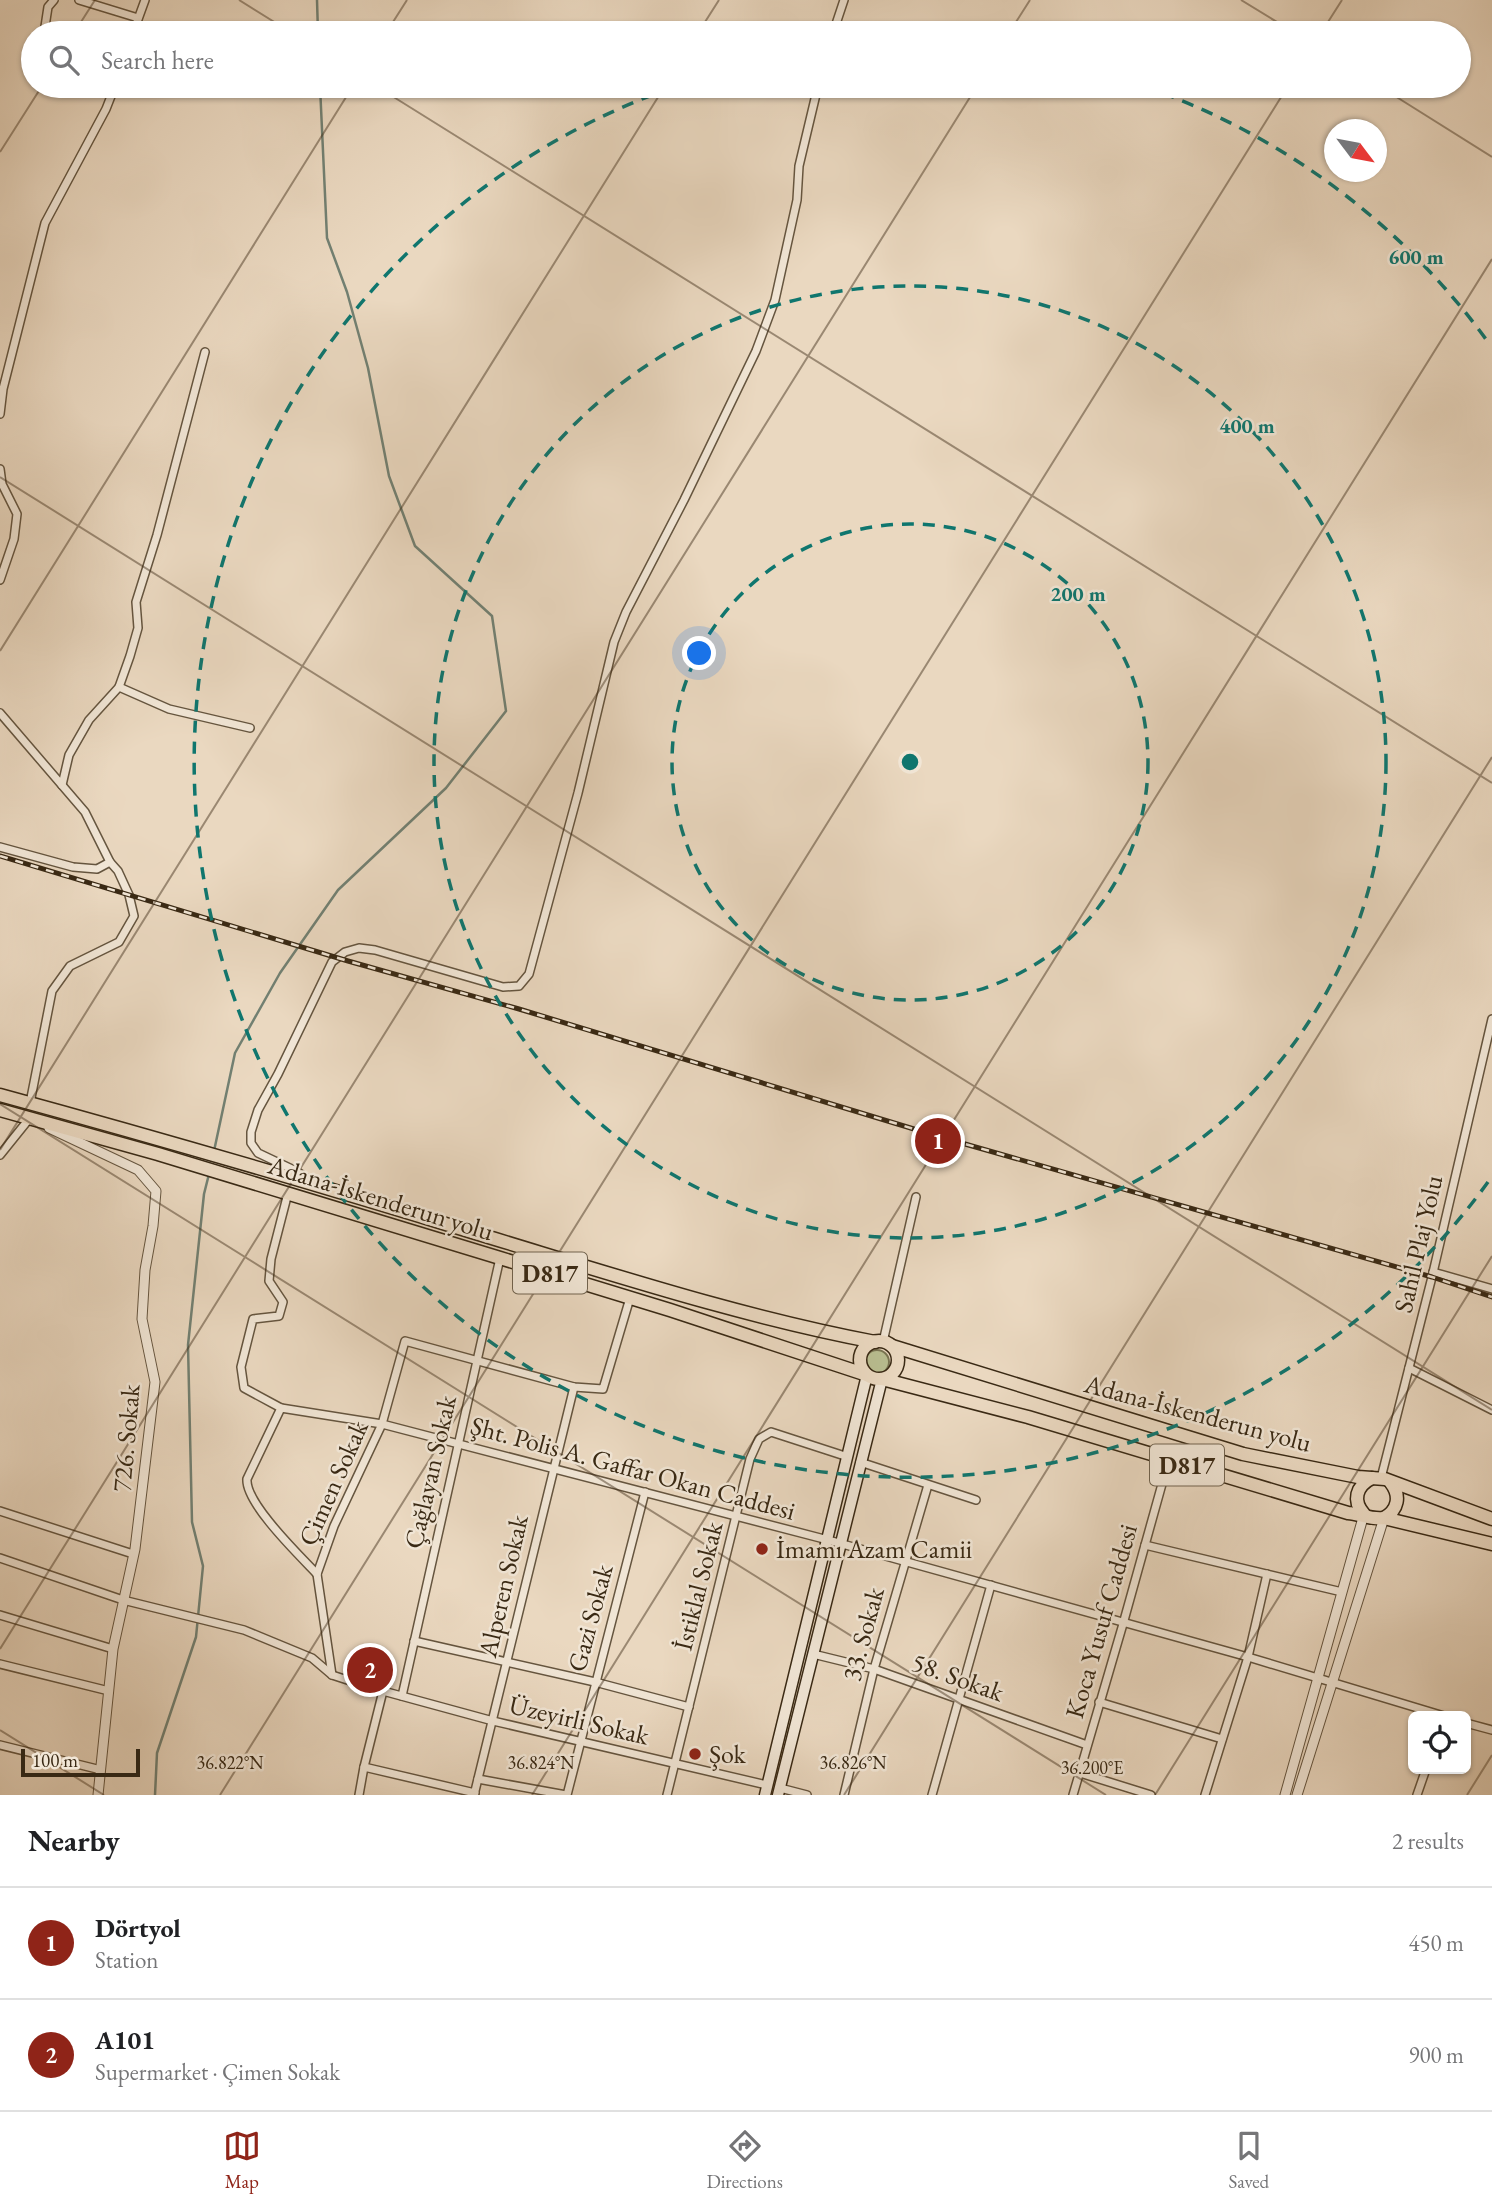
<!DOCTYPE html>
<meta charset="utf-8">
<style>
:root{--surface:#fff;--page:#f6f6f6;--text:#202124;--muted:#757577;--line:#e0e0e0;--accent:#8f2418}
body{margin:0;font-family:"EB Garamond",serif;background:var(--page);color:var(--text)}
.controls{position:absolute;right:21px;bottom:21px;display:grid;overflow:hidden;border-radius:10px;box-shadow:0 2px 5px #0004}
.controls button{width:63px;height:63px;display:grid;place-items:center;padding:0;border:0;border-bottom:2px solid var(--line);background:var(--surface);color:var(--text);font:35px sans-serif}
.compass{position:absolute;left:1324px;top:119px;width:63px;height:63px;border-radius:50%;background:var(--surface);box-shadow:0 2px 5px #0004;rotate:122deg}
.scale{position:absolute;left:21px;bottom:18px;width:119px;box-sizing:border-box;padding-left:7px;border:4px solid #392914;border-top:0;font-size:19px;line-height:24px;white-space:nowrap;color:#392914;-webkit-text-stroke:5px #f1e6d6;paint-order:stroke}
.you{position:absolute;left:700px;top:654px;width:24px;height:24px;margin:-18px;border:5px solid #fff;border-radius:50%;background:#1a73e8;box-shadow:0 0 0 10px #1a73e833}
.badge{display:grid;place-items:center;width:46px;height:46px;border-radius:50%;background:var(--accent);color:#fff;font-size:23px;font-weight:700}
.pin{position:absolute;translate:-50% -50%;border:4px solid #fff;box-shadow:0 2px 7px #0006}
.list{margin:0;padding:0;list-style:none}
h2{display:flex;justify-content:space-between;align-items:center;height:91px;margin:0;padding:0 28px;font-size:30px}
h2 small{font-size:23px;font-weight:400;color:var(--muted)}
.list li{display:grid;grid-template-columns:46px 1fr auto;gap:21px;align-items:center;box-sizing:border-box;height:112px;padding:0 28px;border-top:2px solid var(--line)}
.list b{display:block;font-size:26px;white-space:nowrap}
.list p{margin:0;font-size:23px;white-space:nowrap;color:var(--muted)}
.list em{font-size:23px;font-style:normal;color:var(--muted)}
.icon{flex:none;width:38px;height:38px;fill:none;stroke:currentColor;stroke-width:2;stroke-linecap:round;stroke-linejoin:round}
.map{position:relative;flex:none;width:1492px;height:1795px;overflow:hidden}
.search{position:absolute;background:var(--surface);box-shadow:0 2px 5px #0004;left:21px;right:21px;top:21px;height:77px;display:flex;align-items:center;gap:18px;box-sizing:border-box;padding:0 24px;border-radius:38px;color:var(--muted);font-size:26px}
.sheet{height:315px;background:var(--surface)}
nav{display:flex;justify-content:space-around;align-items:center;box-sizing:border-box;height:98px;border-top:2px solid var(--line);background:var(--surface);font-size:19px;color:var(--muted)}
nav a{display:grid;justify-items:center;gap:4px}
nav .on{color:var(--accent)}
.map>svg:first-child{display:block}
.green{fill:#b9be91;stroke:#797452;stroke-width:2}
.lines{fill:none;stroke-linecap:round;stroke-linejoin:round}
.stream{stroke:#728072;stroke-width:2.5}
.minor-casing{stroke:#65553f;stroke-width:10}
.tertiary-casing{stroke:#65553f;stroke-width:11}
.secondary-casing{stroke:#392914;stroke-width:13}
.trunk-casing{stroke:#392914;stroke-width:15}
.minor{stroke:#f1e6d6;stroke-width:7}
.tertiary{stroke:#f1e6d6;stroke-width:9}
.secondary{stroke:#f1e6d6;stroke-width:10}
.trunk{stroke:#ead8c0;stroke-width:12}
.rail-casing{stroke:#392914;stroke-width:5}
.rail{stroke:#f1e6d6;stroke-width:2.5;stroke-dasharray:8;stroke-linecap:butt}
.ticks{fill:none;stroke:#392914;stroke-width:2;stroke-opacity:0.45}
.ring{fill:none;stroke:#0f766e;stroke-width:3.5;stroke-dasharray:12 9}
.poi-dot{fill:#8f2418;stroke:#f1e6d6;stroke-width:2.5}
.labels{text-anchor:middle;dominant-baseline:central;stroke-width:5;stroke-linejoin:round;paint-order:stroke}
.shield{fill:#f1e6d6;stroke:#70624e;stroke-width:2}
.shield-label{font-size:24px;font-weight:bold;fill:#392914}
.street-label{font-size:26px;fill:#392914;stroke:#f1e6d6}
.poi-label{font-size:26px;fill:#392914;stroke:#f1e6d6;text-anchor:start}
.ticks-label{font-size:18px;text-anchor:middle;fill:#392914;stroke:#f1e6d6;stroke-width:5;stroke-linejoin:round;paint-order:stroke}
.centre{fill:#0f766e;stroke:#f1e6d6;stroke-width:3.5}
.ring-label{font-size:21px;text-anchor:middle;font-weight:bold;fill:#0f766e;stroke:#f1e6d6;stroke-width:5;stroke-linejoin:round;paint-order:stroke}
</style>
<div class="map">
<svg width="1492" height="1795" viewBox="0 0 1492 1795">
<rect width="100%" height="100%" fill="#ead8c0"/>
<filter id="stains"><feTurbulence type="fractalNoise" baseFrequency=".00286" numOctaves="4"/><feColorMatrix values="0 0 0 0 .2 0 0 0 0 .09 0 0 0 0 .02 0 0 0 .5 -.17"/></filter>
<radialGradient id="worn" r=".72"><stop offset=".6" stop-color="#630" stop-opacity="0"/><stop offset="1" stop-color="#630" stop-opacity=".3"/></radialGradient>
<circle class="green" cx="877" cy="1362" r="12"/>
<g class="lines">
<g class="stream">
<polyline points="317,0 318,33"/>
<polyline points="214,1151 235,1053 280,973 338,890 446,788 506,711 492,616 415,546 389,476 368,368 347,292 327,238 320,86"/>
<polyline points="155,1795 157,1753 196,1637 203,1566 192,1522 188,1345 204,1194 209,1174"/>
</g>
<defs>
<g id="minor">
<polyline points="79,0 138,18"/>
<polyline points="44,33 48,7 54,0"/>
<polyline points="133,33 145,0"/>
<polyline points="833,33 844,0"/>
<polyline points="0,414 3,389 45,223 106,109 115,86"/>
<polyline points="0,469 2,484 17,514 14,539 0,580"/>
<polyline points="119,687 169,709 250,728"/>
<polyline points="0,713 85,812 110,862 118,871 129,895 134,916 119,942 70,966 52,991 30,1103"/>
<polyline points="62,785 69,755 89,720 119,687 130,656 138,628 136,602 157,535 205,352"/>
<polyline points="0,847 73,867 97,869 110,862"/>
<polyline points="0,1155 29,1119"/>
<polyline points="308,1179 296,1171 258,1153 251,1143 251,1132 258,1110 278,1074 332,962 345,952 359,948 375,950 503,987 519,986 529,974 578,793 614,642 626,612 684,500 756,351 775,300 797,200 799,166 818,86"/>
<polyline points="1433,1272 1492,1289"/>
<polyline points="883,1342 916,1197"/>
<polyline points="1409,1368 1492,1410"/>
<polyline points="281,1408 244,1388 241,1367 253,1319 279,1316 283,1302 269,1281 271,1259 288,1193"/>
<polyline points="860,1462 976,1500"/>
<polyline points="1381,1478 1432,1277 1492,1019"/>
<polyline points="0,1511 133,1554"/>
<polyline points="1145,1545 1342,1592"/>
<polyline points="0,1558 123,1600 244,1630 312,1658 332,1675 372,1688 493,1721 767,1785"/>
<path d="M317,1574c-17,-18 -72,-71 -70,-95l34,-71 101,16 446,116 420,117 196,59"/>
<polyline points="0,1615 113,1649"/>
<polyline points="414,1641 595,1682 689,1707"/>
<polyline points="813,1654 874,1669 1087,1745"/>
<polyline points="0,1664 109,1691"/>
<polyline points="332,1675 317,1574 334,1526 382,1424 405,1341 574,1387 603,1389 630,1298"/>
<polyline points="402,1696 500,1258"/>
<polyline points="1099,1702 1222,1739"/>
<polyline points="1466,1723 1492,1730"/>
<polyline points="0,1745 101,1770"/>
<polyline points="364,1767 383,1691"/>
<polyline points="1080,1773 1151,1795"/>
<polyline points="478,1779 566,1795"/>
<polyline points="780,1788 807,1795"/>
<polyline points="359,1795 364,1767 475,1793"/>
<polyline points="474,1795 574,1387"/>
<polyline points="567,1795 645,1492"/>
<polyline points="667,1795 750,1459 759,1439 771,1432 848,1457"/>
<polyline points="844,1795 874,1669 928,1485"/>
<polyline points="932,1795 991,1585"/>
<polyline points="1073,1795 1123,1624 1169,1459"/>
<polyline points="1205,1795 1248,1657 1267,1574"/>
<polyline points="1417,1795 1426,1769"/>
</g>
<g id="tertiary">
<polyline points="49,1128 138,1170 156,1191 153,1226 145,1270 142,1319 155,1382 152,1407 135,1549 113,1649 98,1795"/>
<polyline points="1285,1795 1364,1514"/>
<polyline points="1297,1795 1384,1518"/>
</g>
<g id="secondary">
<polyline points="765,1795 867,1375"/>
<polyline points="778,1795 882,1379"/>
</g>
<g id="trunk">
<path d="M0,1095c158,43 315,89 472,137 133,40 266,84 403,110"/>
<polyline points="0,1110 158,1154 500,1258 670,1310 867,1375"/>
<circle cx="879" cy="1360" r="19"/>
<polyline points="892,1346 1243,1454 1358,1477 1385,1479 1492,1519"/>
<path d="M882,1379l146,38 320,96c12,1 24,7 36,5l108,26"/>
<path d="M1364,1514c-12,-13 -8,-28 8,-36"/>
<path d="M1384,1518c14,-8 17,-22 7,-35"/>
</g>
</defs>
<use href="#minor" class="minor-casing"/>
<use href="#tertiary" class="tertiary-casing"/>
<use href="#secondary" class="secondary-casing"/>
<use href="#trunk" class="trunk-casing"/>
<use href="#minor" class="minor"/>
<use href="#tertiary" class="tertiary"/>
<use href="#secondary" class="secondary"/>
<use href="#trunk" class="trunk"/>
<defs>
<polyline id="rail" points="0,856 348,961 519,1009 937,1136 1432,1277 1492,1297"/>
</defs>
<use href="#rail" class="rail-casing"/>
<use href="#rail" class="rail"/>
</g>
<path class="ticks" d="M239,0l53,33M1241,0l54,33M74,33l21,-33M386,33l21,-33M698,33l21,-33M1009,33l21,-33M1321,33l21,-33M376,86l1116,697M1379,86l113,71M0,152l42,-66M0,477l1492,933M0,651l353,-565M0,1104l1106,691M0,1150l665,-1064M0,1649l977,-1563M0,1730l104,65M220,1795l1068,-1709M532,1795l960,-1536M844,1795l648,-1038M1155,1795l337,-539M1467,1795l25,-40"/>
<g class="ring">
<circle cx="910" cy="762" r="238"/>
<circle cx="910" cy="762" r="476"/>
<path d="M1488 1182A715 715 0 1 1 677 86M1143 86A715 715 0 0 1 1488 342"/>
</g>
<g class="poi-dot">
<circle cx="762" cy="1549" r="7"/>
<circle cx="695" cy="1754" r="7"/>
</g>
<g class="labels">
<g class="shield">
<rect x="513" y="1252.5" width="74" height="41" rx="5"/>
<rect x="1150" y="1444.5" width="74" height="41" rx="5"/>
</g>
<g class="shield-label">
<text x="550" y="1273">D817</text>
<text x="1187" y="1465">D817</text>
</g>
<g class="street-label">
<text transform="translate(381 1198) rotate(17)">Adana-İskenderun yolu</text>
<text transform="translate(1418 1244) rotate(-77)">Sahil Plaj Yolu</text>
<text transform="translate(1198 1413) rotate(15)">Adana-İskenderun yolu</text>
<text transform="translate(126 1438) rotate(-85)">726. Sokak</text>
<text transform="translate(633 1468) rotate(15)">Şht. Polis A. Gaffar Okan Caddesi</text>
<text transform="translate(430 1472) rotate(-77)">Çağlayan Sokak</text>
<text transform="translate(333 1483) rotate(-66)">Çimen Sokak</text>
<text transform="translate(503 1586) rotate(-77)">Alperen Sokak</text>
<text transform="translate(698 1586) rotate(-76)">İstiklal Sokak</text>
<text transform="translate(590 1618) rotate(-75)">Gazi Sokak</text>
<text transform="translate(1101 1621) rotate(-74)">Koca Yusuf Caddesi</text>
<text transform="translate(863 1634) rotate(-75)">33. Sokak</text>
<text transform="translate(958 1677) rotate(20)">58. Sokak</text>
<text transform="translate(579 1720) rotate(13)">Üzeyirli Sokak</text>
</g>
<g class="poi-label">
<text x="776" y="1549">İmamı Azam Camii</text>
<text x="709" y="1754">Şok</text>
</g>
</g>
<g class="ticks-label">
<text x="230" y="1769">36.822°N</text>
<text x="541" y="1769">36.824°N</text>
<text x="853" y="1769">36.826°N</text>
<text x="1092" y="1774">36.200°E</text>
</g>
<circle cx="910" cy="762" r="10" class="centre"/>
<g class="ring-label">
<text x="1416" y="264">600 m</text>
<text x="1247" y="433">400 m</text>
<text x="1078" y="601">200 m</text>
</g>
<rect width="100%" height="100%" filter="url(#stains)"/>
<rect width="100%" height="100%" fill="url(#worn)"/>
</svg>
<div class="controls">
<button><svg class="icon" aria-label="locate" viewBox="0 0 24 24"><circle cx="12" cy="12" r="6"/><path d="M12 2v4M12 18v4M2 12h4M18 12h4"/></svg></button>
</div>
<svg class="compass" viewBox="-18 -18 36 36"><path d="M0-13l5 13h-10z" fill="#e53935"/><path d="M0 13l5-13h-10z" fill="#757577"/></svg>
<div class="scale">100 m</div>
<div class="you"></div>
<div class="pin badge" style="left:938px;top:1141px">1</div>
<div class="pin badge" style="left:370px;top:1670px">2</div>
<div class="search"><svg class="icon" aria-label="search" viewBox="0 0 24 24"><circle cx="10" cy="10" r="6"/><path d="M15 15l6 6"/></svg>Search here</div>
</div>
<section class="sheet">
<h2>Nearby<small>2 results</small></h2>
<ul class="list">
<li><span class="badge">1</span><div><b>Dörtyol</b><p>Station</p></div><em>450 m</em></li>
<li><span class="badge">2</span><div><b>A101</b><p>Supermarket · Çimen Sokak</p></div><em>900 m</em></li>
</ul>
</section>
<nav>
<a class="on"><svg class="icon" aria-label="map" viewBox="0 0 24 24"><path d="M3 6l6-2 6 2 6-2v14l-6 2-6-2-6 2zM9 4v14M15 6v14"/></svg>Map</a>
<a><svg class="icon" aria-label="directions" viewBox="0 0 24 24"><path d="M12 3l9 9-9 9-9-9zM9 14v-3h6M13 9l2 2-2 2"/></svg>Directions</a>
<a><svg class="icon" aria-label="saved" viewBox="0 0 24 24"><path d="M7 4h10v16l-5-4-5 4z"/></svg>Saved</a>
</nav>
